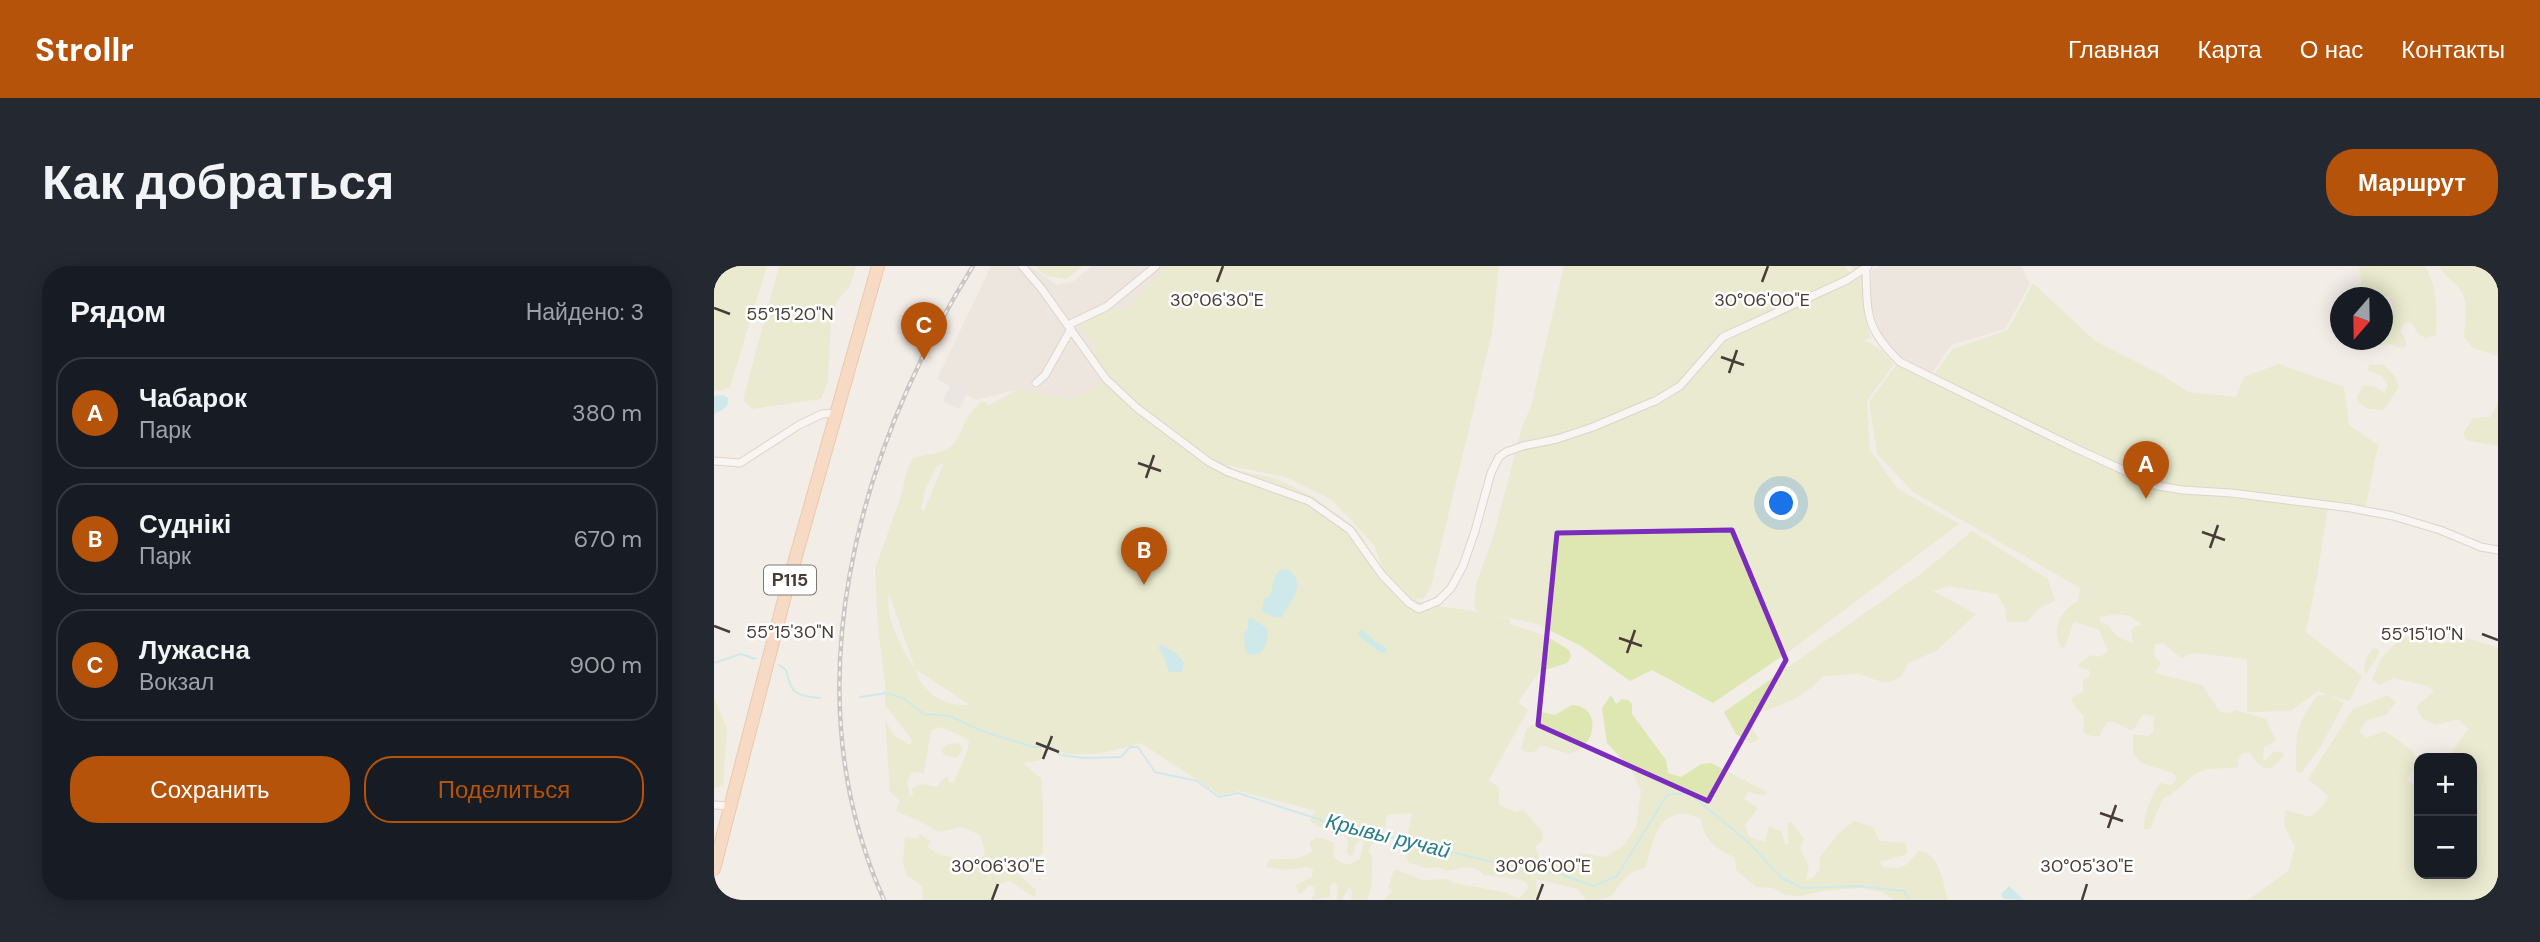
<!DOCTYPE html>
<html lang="ru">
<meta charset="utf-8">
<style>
:root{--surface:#171b24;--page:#242831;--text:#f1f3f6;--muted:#9ea1a6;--line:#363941;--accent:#b45309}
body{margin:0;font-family:"DM Sans",sans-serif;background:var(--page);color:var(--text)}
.controls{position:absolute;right:21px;bottom:21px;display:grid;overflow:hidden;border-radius:14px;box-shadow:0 4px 18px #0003}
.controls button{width:63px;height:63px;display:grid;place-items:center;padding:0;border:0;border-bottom:2px solid var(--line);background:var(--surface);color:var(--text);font:35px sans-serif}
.compass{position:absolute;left:1616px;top:21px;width:63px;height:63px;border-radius:50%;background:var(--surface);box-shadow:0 4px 18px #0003;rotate:200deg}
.you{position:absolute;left:1068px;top:238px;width:24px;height:24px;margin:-18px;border:5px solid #fff;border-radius:50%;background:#1a73e8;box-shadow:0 0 0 10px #1a73e833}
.badge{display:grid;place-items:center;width:46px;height:46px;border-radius:50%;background:var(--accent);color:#fff;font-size:23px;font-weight:700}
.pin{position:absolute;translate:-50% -58px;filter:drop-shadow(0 2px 4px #0008)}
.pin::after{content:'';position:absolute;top:37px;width:24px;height:21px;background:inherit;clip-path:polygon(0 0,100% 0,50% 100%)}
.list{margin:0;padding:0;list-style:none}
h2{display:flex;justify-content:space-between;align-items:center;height:91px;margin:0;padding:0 28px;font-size:30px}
h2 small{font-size:23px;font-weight:400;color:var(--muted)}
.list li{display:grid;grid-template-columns:46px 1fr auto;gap:21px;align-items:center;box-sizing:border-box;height:112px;margin:0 14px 14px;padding:0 14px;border:2px solid var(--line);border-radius:28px}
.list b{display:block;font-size:26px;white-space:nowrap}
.list p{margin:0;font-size:23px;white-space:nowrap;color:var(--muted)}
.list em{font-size:23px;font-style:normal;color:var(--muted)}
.actions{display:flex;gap:14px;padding:21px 28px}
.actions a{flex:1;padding:16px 0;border:2px solid var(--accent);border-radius:28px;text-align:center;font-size:24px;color:var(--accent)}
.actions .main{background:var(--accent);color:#fff}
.map{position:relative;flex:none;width:1784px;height:634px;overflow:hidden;border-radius:28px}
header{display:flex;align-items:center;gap:42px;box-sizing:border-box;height:98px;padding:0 35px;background:var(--accent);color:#fff}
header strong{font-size:33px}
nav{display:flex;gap:38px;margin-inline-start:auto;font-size:24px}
.intro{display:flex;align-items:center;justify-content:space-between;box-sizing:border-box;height:168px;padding:0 42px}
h1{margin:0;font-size:49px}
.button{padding:18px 32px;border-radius:28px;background:var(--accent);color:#fff;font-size:24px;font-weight:700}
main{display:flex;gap:42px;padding:0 42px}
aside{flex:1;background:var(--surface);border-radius:28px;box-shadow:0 4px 18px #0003}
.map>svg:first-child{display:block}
.residential{fill:#e7ddd6}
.green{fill:#dee7b1;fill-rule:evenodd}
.parking{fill:#e2dedc}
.water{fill:#a5e5ef}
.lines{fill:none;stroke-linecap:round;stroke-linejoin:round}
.stream{stroke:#a5e5ef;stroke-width:2}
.street-casing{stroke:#c2b5ad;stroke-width:9}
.primary-casing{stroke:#e29b67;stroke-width:14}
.street{stroke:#fff;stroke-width:7}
.primary{stroke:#fdc497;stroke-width:12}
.rail-casing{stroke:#979797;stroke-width:4.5}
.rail{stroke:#fff;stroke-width:2;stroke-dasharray:5;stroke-linecap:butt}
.marked{fill:none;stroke:#7b2cbf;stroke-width:5;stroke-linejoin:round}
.ticks{fill:none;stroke:#473c36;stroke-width:2.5}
.labels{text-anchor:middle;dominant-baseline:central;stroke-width:5;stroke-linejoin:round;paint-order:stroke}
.shield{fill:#fff;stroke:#7e7672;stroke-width:2}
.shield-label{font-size:18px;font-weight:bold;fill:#473c36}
.water-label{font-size:21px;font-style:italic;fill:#297c89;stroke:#fff}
.ticks-label{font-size:18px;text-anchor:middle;fill:#473c36;stroke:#fff;stroke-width:5;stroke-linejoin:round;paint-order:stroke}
</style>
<header>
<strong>Strollr</strong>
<nav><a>Главная</a><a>Карта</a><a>О нас</a><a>Контакты</a></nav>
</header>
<div class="intro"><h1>Как добраться</h1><a class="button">Маршрут</a></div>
<main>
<aside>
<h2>Рядом<small>Найдено: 3</small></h2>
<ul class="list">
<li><span class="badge">A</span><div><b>Чабарок</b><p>Парк</p></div><em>380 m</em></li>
<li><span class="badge">B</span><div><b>Суднікі</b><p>Парк</p></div><em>670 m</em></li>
<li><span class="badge">C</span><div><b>Лужасна</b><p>Вокзал</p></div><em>900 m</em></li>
</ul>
<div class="actions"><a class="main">Сохранить</a><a>Поделиться</a></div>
</aside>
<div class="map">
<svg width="1784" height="634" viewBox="0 0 1784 634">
<rect width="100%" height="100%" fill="#f3ede8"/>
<g class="residential">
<polygon points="277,0 316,0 343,19 358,16 378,0 467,0 385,121 356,133 305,123 262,134 223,113"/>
<polygon points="1165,0 1307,0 1316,18 1291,63 1237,79 1217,108 1190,93 1171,76 1159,56 1157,28 1158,4"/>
</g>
<g class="green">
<polygon points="0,0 53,0 16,121 6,125 0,124"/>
<polygon points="65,0 142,0 136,20 123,35 117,54 114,115 107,133 38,143 29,134"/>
<polygon points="321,0 369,0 352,13 332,10"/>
<path d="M451,0h334l-7,67 -61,254 -7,11 -9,1c8,7 49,10 63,13l-4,-5 2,-23 18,-50 28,-107 9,-21 33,-140h280l7,8 3,-3 -3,-5h19l-6,49 7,23 -7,2 16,9 14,15 -27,37 3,49 27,38 62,36 -165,124 -81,55 -61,-33 -22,11 -49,-35 -44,-22 -55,-12 28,7v5l36,12 23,14 2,7 -4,6 -28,9 -21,30 10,8 -39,70 10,8v17l17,7 7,-2 20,22 -1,9 -7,6 5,11 22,7 12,-1 6,-11 25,4 18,-11 13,-19 5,-36 -10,-22 -24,-26 -5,-35 9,-13 5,9 6,-5 6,1 4,4v10l34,46 2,13 13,4 20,-13 10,-1 56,29 -2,4 -17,-4 -4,7 14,9 -13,17 4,12 16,5 4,-16 13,6 3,12h4l-2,-21h5l12,16 -4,10 9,17 -3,14 6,-2 8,-9 -1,-11 20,-25 15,-12 19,6 6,14 27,2 1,11 -27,8 3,5c20,3 23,0 35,-16 22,1 25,32 30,49h-54l-12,-8 -22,-4 -38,3 -22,5 -14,-1 -13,-7 -17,-1 -20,-17 -1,-13c-19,-7 -31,-17 -34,-38 -40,-18 -47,17 -55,48 -5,2 -12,4 -16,7 -22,17 -7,26 -44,26l-8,-11 -42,-10 1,16 -4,5h-149l8,-9 -4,-4 6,-17h4l24,10 25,-1 7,4 50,9 15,7 10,-12 -4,-5 -8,-3 -33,-4 -7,-6 -10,-2 -21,4 -8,-4 -12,1 -17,-5 -5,-11 8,-39 -25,2 -5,26 -11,4 -2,7 4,5c-2,14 1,29 -6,43h-16l1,-9 -3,-4 -7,13h-5l1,-11 -3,-8 -5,5v11l-19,3 4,-8 -1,-5 -5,-2 -7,8h-4l-2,-8 16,-8 1,-8 -6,-2 -21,3 -19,-3v-4l3,-4c15,0 30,2 42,-8l-2,-8 5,-5h7l12,5 -1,12 5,6 10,4 12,-6 4,-17 -3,-2 -4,2 -4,12 -3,2 -3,-3 1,-13 -5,-5 -4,1 -3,-8c-10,4 -17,-1 -26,-7l2,-7 4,-3 -77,-20 -19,4 -79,-52c-35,10 -68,19 -103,2l6,8 -3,7 -18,3 18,15 2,28v47l-27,19 19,17 1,9 -26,-17 -11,3 -6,16h-70l-1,-14 -16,-11 -3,-14 2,-24 12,2 3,-5 11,8 -4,5 14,8 39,7 5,-11 -5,-16 -19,-8 -23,5 -16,-10 -26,-11 4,-10 -10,-9 -5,-72 9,16 16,9 2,-5 -27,-35v-22l-7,-55 -3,-59 26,-73 6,-26 6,-12c12,-4 26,-3 37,-11 12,-8 13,-32 31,-45h5l1,4 32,-17 51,10 29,-12 10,-15 -15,-16 2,-11 -15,-17 -1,-4 32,-15h16zM230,197l-20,48h-1l-2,-2 5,-22 11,-21zM514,199l60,13 44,22 42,45 10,27 -28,-44 -42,-31 -39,-19 -41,-8zM175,329l1,1 25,73c-13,-20 -30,-50 -26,-74zM201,403l55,36c-26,2 -47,-12 -55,-36zM227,461l28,13c-1,16 -10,27 -15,43l-5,-1 -1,-6 -8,5 -2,6 -16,-3 -10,4 1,7 -3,1 -3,-14 5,-10 12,1 7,-43z"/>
<path d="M1645,0h66c13,23 12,43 11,69l-10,3 -8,-4 -7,-12 -7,2 -4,7 6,9v6l-5,2 -10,-4 -19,2 -5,-6h15l1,-20h4l7,-10 -5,-13h-26z"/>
<path d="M1725,0h59v90l-25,-8 -9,-11c1,-18 6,-35 -6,-50 -6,-8 -14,-11 -19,-21z"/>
<path d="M1319,17l62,58 69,35 24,16 48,5 8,-20 35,-13 65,23 5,38 29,20 -12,61 -38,-1 -10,67 -12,60 56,44 -13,25 -21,-6 16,8 -23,43 -20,27 -5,-2c0,-37 -1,-45 21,-75l10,-2 -9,-3 -27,20 -44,1v-53l-54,-6 -12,5 -18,-15 -8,1 -1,12 7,7 -6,10 47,12 18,27 10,1 6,-3 30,9 10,22 -12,6 -1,12 2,2 9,-10 10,2 -1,4 -11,11c-11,2 -17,-7 -22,-16l-8,2 -4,6 1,7c-13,3 -26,-1 -40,5 -13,6 -22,22 -36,26l-13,31h-6c-1,-15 8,-34 16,-46l12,2 5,-7 -4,-5 -32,-10 -8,-10v-19l15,2 5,-4 1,-16 -11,-2 -9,15 -5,1 -14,-8h-8l-8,15 -11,-2 -5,-3 1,-16 -9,-9 -4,-9 12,-6v-12l7,-4 -1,-6 -9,-2 -2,-3 13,-10 9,2 8,-6 -9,-21 -25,-9 -9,26 -3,1c-12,-17 -2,-38 16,-47l2,-13 -167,-96 -36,-38 -8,-52 28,-38 32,17 24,-32 55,-19zM1404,348l11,2 14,9 -8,1 -4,4 2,14 -16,-8 -9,-11 -7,-2 -2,-6z"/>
<polygon points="1655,99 1670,99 1680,109 1685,121 1670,144 1654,143 1645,137 1643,131 1649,119 1661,121 1671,127 1674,119 1668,110 1654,104"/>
<polygon points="1784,137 1784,180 1752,174 1749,168 1759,152 1776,151"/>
<path d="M1258,265l76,48 7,22 -17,8 -11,13h-20l-2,-14 -8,-14 -48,-8 -16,5 43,23 -40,37 -28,12 -7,14 -16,6 -26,-9 -36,2c-20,23 -41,29 -69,38l-2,14 7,11 -8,4 -15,-9 -12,-22 198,-139z"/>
<polygon points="1688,370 1729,377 1753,372 1784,382 1784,634 1534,634 1574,605 1581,581 1570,559 1571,544 1597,551 1609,540 1614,530 1594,513 1639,443 1674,429 1682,436 1672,449 1653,454 1645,466 1652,472 1671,465 1698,484 1703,499 1693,514 1705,522 1705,608 1758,608 1758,492 1734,492 1754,463 1745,453 1721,459 1708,452 1702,441 1720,425 1714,420 1679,412 1666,419 1658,413 1668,392"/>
<polygon points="1663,382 1666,386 1653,407 1650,405 1652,392 1658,383"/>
<polygon points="0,432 13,463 9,520 0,522"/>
<path d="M858,439c34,2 21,48 -4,48 -8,-1 -19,-6 -27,-8l-5,6 -9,2 -6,-4 5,-20 5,-4 7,1 3,-14 14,3z"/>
<polygon points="244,477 249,483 243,492 230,489 227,483 234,478"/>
</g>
<polygon class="parking" points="249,108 255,111 249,123 254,126 245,143 229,135 237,118 243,121"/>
<g class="water">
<path d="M9,129l5,3c2,10 -6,12 -14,16v-18z"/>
<path d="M574,303c20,15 3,32 -7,49l-8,-1 -11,-6 2,-12 6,-3 5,-20 5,-6z"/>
<path d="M537,351l17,12c0,10 -1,18 -9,25l-10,1 -4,-5 -1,-17 4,-4v-9z"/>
<polygon points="648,363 662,376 673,383 673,387 666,386 646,371 644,368"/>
<polygon points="447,378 463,388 470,397 468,406 455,406 449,389 444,382"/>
<polygon points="1295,620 1310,634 1290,633 1287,628"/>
</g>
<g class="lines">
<g class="stream">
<polyline points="0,397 27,388 41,393"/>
<path d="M65,399l7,5c5,24 10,26 34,28"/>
<polyline points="146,431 172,427 189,432 210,448 236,450 268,465 319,481 339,481 346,489 370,492 407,491 416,481 424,481 441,506 483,515 505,531 524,527 610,555 786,598 843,607 880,620 903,610 953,529 975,527 1034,576 1068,612 1088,622 1145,620 1190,625 1195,634"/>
</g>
<defs>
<g id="street">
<polyline points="308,0 327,22 392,113 423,142 495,196 514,206 595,235 636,264 668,309 695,337 705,343 724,335 737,322 749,300 761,265 777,207 785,191 792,186 809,180 843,173 879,161 943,134 966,120 1009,71 1133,14 1154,0"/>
<path d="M1152,1c1,47 -1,61 34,95l177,87 81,37 25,4 48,3 120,15 42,8 47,14 41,17 17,3"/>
<polyline points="354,59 392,41 442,0"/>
<polyline points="322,117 331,109 357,63"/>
<polyline points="0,195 26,197 85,159 108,148 122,147"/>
<polyline points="0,539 16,540"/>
</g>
<polyline id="primary" points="0,603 73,322 164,0"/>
</defs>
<use href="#street" class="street-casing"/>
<use href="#primary" class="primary-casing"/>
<use href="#street" class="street"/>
<use href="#primary" class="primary"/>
<defs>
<path id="rail" d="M170,634c-94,-210 -27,-447 89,-634"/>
</defs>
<use href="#rail" class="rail-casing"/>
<use href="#rail" class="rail"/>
</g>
<path d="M0 0H1784V634H0ZM1018,264l54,130 -78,141 -170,-76 19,-192z" fill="#f3ede8" fill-opacity=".55" fill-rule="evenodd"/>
<path class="marked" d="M1018,264l54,130 -78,141 -170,-76 19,-192z"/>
<path class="ticks" d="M503,16l6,-16M1048,16l6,-16M0,42l16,6M1007,91l23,8M1015,107l8,-23M424,197l23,8M432,212l8,-23M1488,266l23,8M1496,282l8,-23M0,360l16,6M1768,368l16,6M905,372l23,8M913,387l8,-23M322,477l23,9M329,493l9,-23M1386,547l23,8M1394,562l8,-23M278,634l6,-16M823,634l6,-16M1368,634l5,-16"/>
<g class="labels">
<rect class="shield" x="50" y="299.5" width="52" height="29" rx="5"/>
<g class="shield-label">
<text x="76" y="314">Р115</text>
</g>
<g class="water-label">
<text transform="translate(674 570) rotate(14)">Крывы ручай</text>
</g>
</g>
<g class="ticks-label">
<text x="503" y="40">30°06'30"E</text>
<text x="1048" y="40">30°06'00"E</text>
<text x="76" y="54">55°15'20"N</text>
<text x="76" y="372">55°15'30"N</text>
<text x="1708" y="374">55°15'10"N</text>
<text x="284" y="606">30°06'30"E</text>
<text x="829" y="606">30°06'00"E</text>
<text x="1373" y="606">30°05'30"E</text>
</g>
</svg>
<div class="controls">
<button>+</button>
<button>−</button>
</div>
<svg class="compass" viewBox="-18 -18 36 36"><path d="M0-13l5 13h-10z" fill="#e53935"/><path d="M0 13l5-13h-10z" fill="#9ea1a6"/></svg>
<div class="you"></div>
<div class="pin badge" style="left:1432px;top:233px">A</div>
<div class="pin badge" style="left:430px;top:319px">B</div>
<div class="pin badge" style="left:210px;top:94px">C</div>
</div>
</main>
